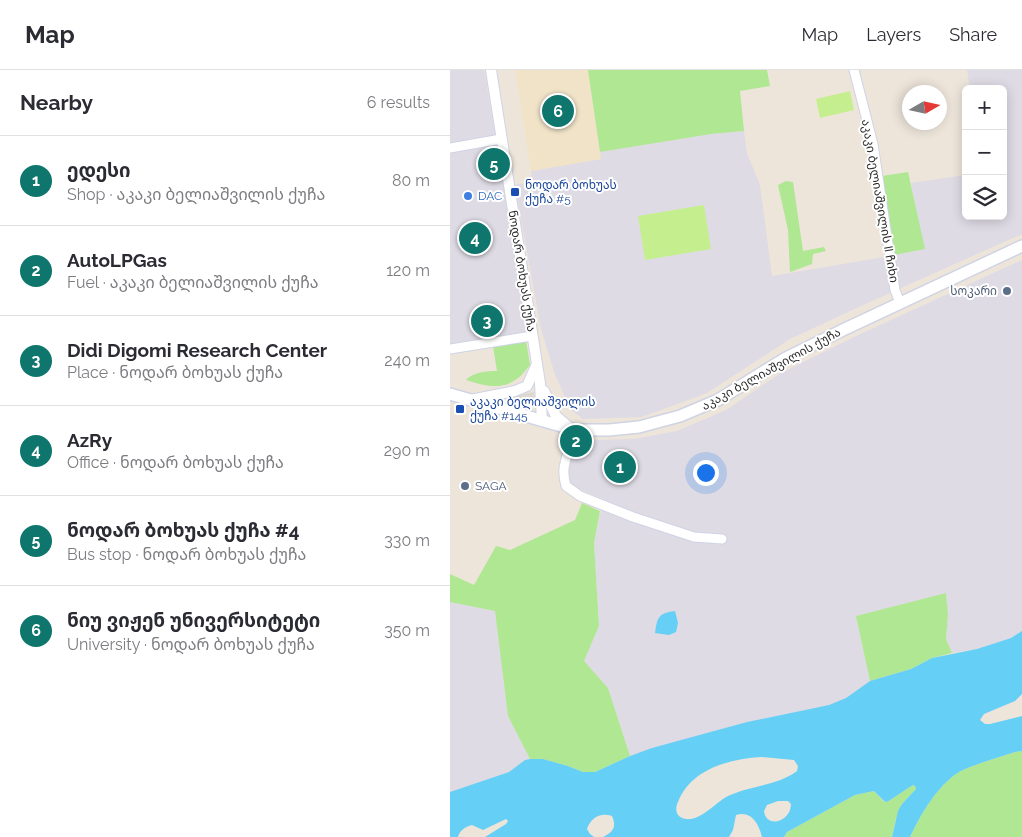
<!DOCTYPE html>
<meta charset="utf-8">
<style>
:root{--surface:#fff;--page:#f7f7f7;--text:#2b2b33;--muted:#7c7c81;--line:#e1e1e2;--accent:#0f766e}
body{margin:0;font-family:Raleway,"Noto Sans Georgian",sans-serif;background:var(--page);color:var(--text)}
.controls{position:absolute;right:15px;top:15px;display:grid;overflow:hidden;border-radius:8px;box-shadow:0 2px 12px #0003}
.controls button{width:45px;height:45px;display:grid;place-items:center;padding:0;border:0;border-bottom:1px solid var(--line);background:var(--surface);color:var(--text);font:25px sans-serif}
.compass{position:absolute;left:452px;top:15px;width:45px;height:45px;border-radius:50%;background:var(--surface);box-shadow:0 2px 12px #0003;rotate:81deg}
.you{position:absolute;left:255px;top:402px;width:18px;height:18px;margin:-12px;border:4px solid #fff;border-radius:50%;background:#1a73e8;box-shadow:0 0 0 8px #1a73e833}
.badge{display:grid;place-items:center;width:32px;height:32px;border-radius:50%;background:var(--accent);color:#fff;font-size:16px;font-weight:700}
.pin{position:absolute;translate:-50% -50%;border:2px solid #fff;box-shadow:0 1px 5px #0006}
.list{margin:0;padding:0;list-style:none}
h2{display:flex;justify-content:space-between;align-items:center;height:65px;margin:0;padding:0 20px;font-size:21px}
h2 small{font-size:16px;font-weight:400;color:var(--muted)}
.list li{display:grid;grid-template-columns:32px 1fr auto;gap:15px;align-items:center;box-sizing:border-box;height:90px;padding:0 20px;border-top:1px solid var(--line)}
.list b{display:block;font-size:19px;white-space:nowrap}
.list p{margin:0;font-size:16px;white-space:nowrap;color:var(--muted)}
.list em{font-size:16px;font-style:normal;color:var(--muted)}
.icon{flex:none;width:28px;height:28px;fill:none;stroke:currentColor;stroke-width:2;stroke-linecap:round;stroke-linejoin:round}
.map{position:relative;flex:none;width:572px;height:767px;overflow:hidden}
header{display:flex;align-items:center;gap:30px;box-sizing:border-box;height:70px;padding:0 25px;background:var(--surface);border-bottom:1px solid var(--line)}
header strong{font-size:24px}
nav{display:flex;gap:28px;margin-inline-start:auto;font-size:18px}
main{display:flex}
aside{flex:1;background:var(--surface)}
.map>svg:first-child{display:block}
.industrial{fill:#dedbe5}
.education{fill:#f0e3c8}
.green{fill:#afe793}
.pitch{fill:#c5ef8e}
.plaza{fill:#ddd8d1}
.water{fill:#66cff6;fill-rule:evenodd}
.lines{fill:none;stroke-linecap:round;stroke-linejoin:round}
.minor-casing{stroke:#cfd3e4;stroke-width:11}
.tertiary-casing{stroke:#cfd3e4;stroke-width:12}
.secondary-casing{stroke:#cfd3e4;stroke-width:14}
.minor{stroke:#fff;stroke-width:9}
.tertiary{stroke:#fff;stroke-width:10}
.secondary{stroke:#fff;stroke-width:11}
.transit-dot{fill:#1a4fb4;stroke:#fff;stroke-width:2}
.shop-dot{fill:#3f7fe0;stroke:#fff;stroke-width:2}
.service-dot{fill:#5c6f8a;stroke:#fff;stroke-width:2}
.labels{text-anchor:middle;dominant-baseline:central;stroke-width:4;stroke-linejoin:round;paint-order:stroke}
.transit-label{font-size:12px;fill:#164399;stroke:#fff;text-anchor:start}
.shop-label{font-size:12px;fill:#366cbe;stroke:#fff;text-anchor:start}
.street-label{font-size:12px;fill:#2a2a2a;stroke:#fff}
.service-label{font-size:12px;fill:#4e5e75;stroke:#fff;text-anchor:end}
</style>
<header>
<strong>Map</strong>
<nav><a>Map</a><a>Layers</a><a>Share</a></nav>
</header>
<main>
<aside>
<h2>Nearby<small>6 results</small></h2>
<ul class="list">
<li><span class="badge">1</span><div><b>ედესი</b><p>Shop · აკაკი ბელიაშვილის ქუჩა</p></div><em>80 m</em></li>
<li><span class="badge">2</span><div><b>AutoLPGas</b><p>Fuel · აკაკი ბელიაშვილის ქუჩა</p></div><em>120 m</em></li>
<li><span class="badge">3</span><div><b>Didi Digomi Research Center</b><p>Place · ნოდარ ბოხუას ქუჩა</p></div><em>240 m</em></li>
<li><span class="badge">4</span><div><b>AzRy</b><p>Office · ნოდარ ბოხუას ქუჩა</p></div><em>290 m</em></li>
<li><span class="badge">5</span><div><b>ნოდარ ბოხუას ქუჩა #4</b><p>Bus stop · ნოდარ ბოხუას ქუჩა</p></div><em>330 m</em></li>
<li><span class="badge">6</span><div><b>ნიუ ვიჟენ უნივერსიტეტი</b><p>University · ნოდარ ბოხუას ქუჩა</p></div><em>350 m</em></li>
</ul>
</aside>
<div class="map">
<svg width="572" height="767" viewBox="0 0 572 767">
<rect width="100%" height="100%" fill="#ede5da"/>
<g class="industrial">
<polygon points="0,0 34,0 79,261 0,275"/>
<polygon points="517,0 572,0 572,164 422,231 340,269 257,323 192,347 133,349 121,340 105,305 91,259 65,115 82,112 81,101 151,89 150,82 261,64 294,61 297,83 310,115 322,206 434,187 474,179 461,113 516,105 516,146 553,146 553,19 520,19"/>
<polygon points="572,190 572,561 561,568 527,579 502,583 496,569 498,544 496,523 406,546 420,611 396,628 379,635 297,652 180,686 158,618 134,591 149,556 144,473 153,429 119,415 115,406 119,393 130,368 144,370 184,369 227,361 276,340 329,304 406,266"/>
<polygon points="0,532 45,541 58,646 80,689 75,690 59,702 0,722"/>
</g>
<polygon class="education" points="65,0 138,0 151,89 81,101"/>
<g class="green">
<polygon points="138,0 317,0 320,16 290,21 294,61 261,64 150,82"/>
<polygon points="458,102 475,179 444,185 432,106"/>
<polygon points="336,111 343,112 353,181 374,177 376,181 363,184 362,194 340,202 338,160 328,115"/>
<path d="M76,270l4,25c-19,26 -36,24 -64,15 7,-8 21,-9 31,-9l-4,-25z"/>
<polygon points="132,433 150,441 144,473 149,556 134,591 158,618 180,686 145,702 133,702 118,696 93,689 80,689 58,646 45,541 0,532 0,504 24,515 46,476 60,480 125,450"/>
<polygon points="496,523 498,544 496,569 502,583 482,588 461,599 420,611 406,546"/>
<path d="M572,681v86h-112c11,-23 27,-51 49,-65 13,-7 41,-15 56,-20z"/>
<polygon points="463,715 465,716 466,719 452,734 446,749 442,767 334,767 337,762 405,725 424,721 433,731 437,732"/>
</g>
<g class="pitch">
<polygon points="400,21 404,40 370,48 366,29"/>
<polygon points="254,135 261,179 195,190 188,146"/>
</g>
<polygon class="plaza" points="84,322 84,338 52,328"/>
<g class="water">
<path d="M225,541l3,12 -2,9 -7,3 -14,-2c2,-16 4,-20 20,-22z"/>
<path d="M572,561v63l-7,7 -31,13 -4,6 5,4h5l32,-8v35l-7,1c-15,5 -43,13 -56,20 -22,14 -38,42 -49,65h-18l6,-26 4,-7 14,-15 -1,-3 -2,-1 -26,17 -3,-1 -10,-10 -19,4 -68,37 -3,5h-22c-3,-13 -11,-27 -26,-22l-3,15 -4,7h-126c10,-5 14,-10 9,-21 -11,-4 -21,1 -25,13l3,5 4,3h-109l21,-13 2,-3 -2,-2 -23,11 -11,-5c-7,2 -12,5 -14,12h-8v-45l59,-20 16,-12 5,-1h13l25,7 15,6h12l35,-16 22,-8 95,-26 82,-17 17,-7 24,-17 41,-12 21,-11 45,-9 34,-11zM311,687l33,3 4,6 -1,5c-20,15 -49,15 -71,26 -12,7 -32,31 -47,19 -4,-4 -3,-10 -1,-14 13,-33 51,-43 83,-45zM328,731h10l3,3c0,18 -25,25 -27,7l3,-6z"/>
</g>
<g class="lines">
<defs>
<g id="minor">
<polyline points="404,0 423,74 445,220 450,233"/>
<polyline points="0,78 51,69"/>
<polyline points="0,279 82,266"/>
<path d="M120,358c4,15 -2,20 -5,35 -2,7 -1,16 1,23l14,10 53,21 61,20 28,2"/>
</g>
<g id="tertiary">
<polyline points="41,0 90,313 92,351"/>
<polyline points="94,321 106,346 120,358"/>
<polyline points="20,330 65,321 77,316 86,296"/>
</g>
<polyline id="secondary" points="0,324 125,360 159,360 189,357 230,346 268,330 336,288 397,258 572,176"/>
</defs>
<use href="#minor" class="minor-casing"/>
<use href="#tertiary" class="tertiary-casing"/>
<use href="#secondary" class="secondary-casing"/>
<use href="#minor" class="minor"/>
<use href="#tertiary" class="tertiary"/>
<use href="#secondary" class="secondary"/>
</g>
<g class="transit-dot">
<rect x="60" y="117" width="10" height="10" rx="2.5"/>
<rect x="5" y="334" width="10" height="10" rx="2.5"/>
</g>
<circle class="shop-dot" cx="18" cy="126" r="5"/>
<g class="service-dot">
<circle cx="557" cy="221" r="5"/>
<circle cx="15" cy="416" r="5"/>
</g>
<g class="labels">
<g class="transit-label">
<text x="75" y="115">ნოდარ ბოხუას<tspan x="75" dy="14">ქუჩა #5</tspan></text>
<text x="20" y="332">აკაკი ბელიაშვილის<tspan x="20" dy="14">ქუჩა #145</tspan></text>
</g>
<g class="shop-label">
<text x="28" y="126">DAC</text>
</g>
<g class="street-label">
<text transform="translate(430 131) rotate(80)">აკაკი ბელიაშვილის II ჩიხი</text>
<text transform="translate(72 201) rotate(81)">ნოდარ ბოხუას ქუჩა</text>
<text transform="translate(321 299) rotate(-29)">აკაკი ბელიაშვილის ქუჩა</text>
</g>
<g class="service-label">
<text x="547" y="221">სოკარი</text>
<text x="25" y="416" text-anchor="start">SAGA</text>
</g>
</g>
</svg>
<div class="controls">
<button>+</button>
<button>−</button>
<button><svg class="icon" aria-label="layers" viewBox="0 0 24 24"><path d="M12 4l9 5-9 5-9-5zM3 14l9 5 9-5"/></svg></button>
</div>
<svg class="compass" viewBox="-18 -18 36 36"><path d="M0-13l5 13h-10z" fill="#e53935"/><path d="M0 13l5-13h-10z" fill="#7c7c81"/></svg>
<div class="you"></div>
<div class="pin badge" style="left:170px;top:397px">1</div>
<div class="pin badge" style="left:126px;top:371px">2</div>
<div class="pin badge" style="left:37px;top:251px">3</div>
<div class="pin badge" style="left:25px;top:168px">4</div>
<div class="pin badge" style="left:44px;top:94px">5</div>
<div class="pin badge" style="left:108px;top:41px">6</div>
</div>
</main>
